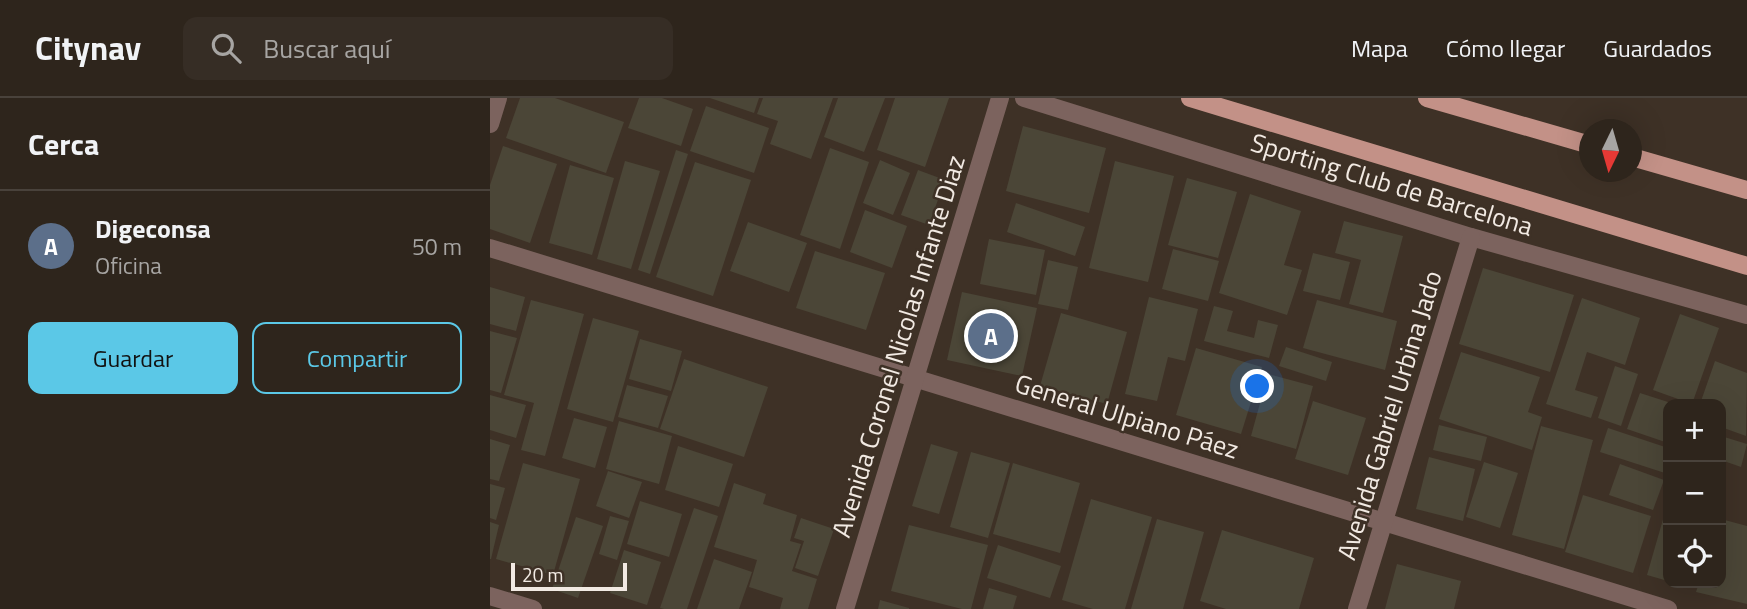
<!DOCTYPE html>
<html lang="es">
<meta charset="utf-8">
<style>
:root{--surface:#2e251c;--page:#362d25;--text:#f1f3f6;--muted:#a7a5a3;--line:#49423b;--accent:#5bc8e7}
body{margin:0;font-family:"Titillium Web",sans-serif;background:var(--page);color:var(--text)}
.controls{position:absolute;right:21px;bottom:21px;display:grid;overflow:hidden;border-radius:14px;box-shadow:0 7px 28px #0002}
.controls button{width:63px;height:63px;display:grid;place-items:center;padding:0;border:0;border-bottom:2px solid var(--line);background:var(--surface);color:var(--text);font:35px sans-serif}
.compass{position:absolute;left:1089px;top:21px;width:63px;height:63px;border-radius:50%;background:var(--surface);box-shadow:0 7px 28px #0002;rotate:185deg}
.scale{position:absolute;left:21px;bottom:18px;width:116px;box-sizing:border-box;padding-left:7px;border:4px solid #f2eae3;border-top:0;font-size:19px;line-height:24px;white-space:nowrap;color:#f2eae3;-webkit-text-stroke:5px #3e3126;paint-order:stroke}
.you{position:absolute;left:768px;top:289px;width:24px;height:24px;margin:-18px;border:5px solid #fff;border-radius:50%;background:#1a73e8;box-shadow:0 0 0 10px #1a73e833}
.badge{display:grid;place-items:center;width:46px;height:46px;border-radius:50%;background:var(--accent);color:#fff;font-size:23px;font-weight:700}
.pin{position:absolute;translate:-50% -50%;border:4px solid #fff;box-shadow:0 2px 7px #0006}
.list{margin:0;padding:0;list-style:none}
h2{display:flex;justify-content:space-between;align-items:center;height:91px;margin:0;padding:0 28px;font-size:30px}
h2 small{font-size:23px;font-weight:400;color:var(--muted)}
.list li{display:grid;grid-template-columns:46px 1fr auto;gap:21px;align-items:center;box-sizing:border-box;height:112px;padding:0 28px;border-top:2px solid var(--line)}
.list b{display:block;font-size:26px;white-space:nowrap}
.list p{margin:0;font-size:23px;white-space:nowrap;color:var(--muted)}
.list em{font-size:23px;font-style:normal;color:var(--muted)}
.actions{display:flex;gap:14px;padding:21px 28px}
.actions a{flex:1;padding:16px 0;border:2px solid var(--accent);border-radius:14px;text-align:center;font-size:24px;color:var(--accent)}
.actions .main{background:var(--accent);color:#111}
.icon{flex:none;width:38px;height:38px;fill:none;stroke:currentColor;stroke-width:2;stroke-linecap:round;stroke-linejoin:round}
.map{position:relative;flex:none;width:1257px;height:511px;overflow:hidden}
header{display:flex;align-items:center;gap:42px;box-sizing:border-box;height:98px;padding:0 35px;background:var(--surface);border-bottom:2px solid var(--line)}
header strong{font-size:33px}
nav{display:flex;gap:38px;margin-inline-start:auto;font-size:24px}
.search{width:490px;height:63px;background:var(--page);display:flex;align-items:center;gap:18px;box-sizing:border-box;padding:0 24px;border-radius:14px;color:var(--muted);font-size:26px}
main{display:flex}
aside{flex:1;background:var(--surface)}
.map>svg:first-child{display:block}
.building{fill:#4b4637}
.lines{fill:none;stroke-linecap:round;stroke-linejoin:round}
.minor{stroke:#7c635e;stroke-width:18}
.major{stroke:#c39187;stroke-width:18}
.labels{text-anchor:middle;dominant-baseline:central;stroke-width:5;stroke-linejoin:round;paint-order:stroke}
.street-label{font-size:26px;fill:#f2eae3;stroke:#3e3126}
</style>
<header>
<strong>Citynav</strong>
<div class="search"><svg class="icon" aria-label="search" viewBox="0 0 24 24"><circle cx="10" cy="10" r="6"/><path d="M15 15l6 6"/></svg>Buscar aquí</div>
<nav><a>Mapa</a><a>Cómo llegar</a><a>Guardados</a></nav>
</header>
<main>
<aside>
<h2>Cerca<small></small></h2>
<ul class="list">
<li><span class="badge" style="background:#5c6f8a">A</span><div><b>Digeconsa</b><p>Oficina</p></div><em>50 m</em></li>
</ul>
<div class="actions"><a class="main">Guardar</a><a>Compartir</a></div>
</aside>
<div class="map">
<svg width="1257" height="511" viewBox="0 0 1257 511">
<rect width="100%" height="100%" fill="#3e3126"/>
<g class="building">
<polygon points="30,0 65,0 134,24 116,75 16,40"/>
<polygon points="149,0 172,0 203,11 191,48 138,30"/>
<polygon points="220,0 269,0 264,15"/>
<polygon points="273,0 343,0 321,61 280,46 288,23 267,16"/>
<polygon points="348,0 395,0 374,54 334,39"/>
<polygon points="405,0 459,0 435,69 387,52"/>
<polygon points="216,8 279,30 264,75 200,53"/>
<polygon points="533,28 616,50 599,115 516,93"/>
<polygon points="13,48 67,66 40,145 0,131 0,87"/>
<polygon points="340,50 379,64 350,151 310,137"/>
<polygon points="186,52 198,56 160,176 148,172"/>
<polygon points="390,62 420,75 403,117 373,105"/>
<polygon points="135,63 170,73 141,171 107,161"/>
<polygon points="625,63 684,78 658,184 599,170"/>
<polygon points="205,64 261,82 223,198 166,179"/>
<polygon points="80,67 124,80 102,157 59,145"/>
<polygon points="428,72 455,82 439,127 411,117"/>
<polygon points="697,80 747,94 728,160 678,147"/>
<polygon points="760,96 811,113 794,167 812,172 797,217 729,195"/>
<polygon points="526,105 595,129 585,158 517,134"/>
<polygon points="375,112 417,128 402,170 360,154"/>
<polygon points="854,123 913,138 893,215 859,206 871,162 845,155"/>
<polygon points="258,124 317,145 299,194 240,173"/>
<polygon points="499,141 555,152 546,197 490,186"/>
<polygon points="683,151 729,163 718,203 672,191"/>
<polygon points="325,153 395,175 376,232 306,210"/>
<polygon points="823,155 860,164 850,202 813,193"/>
<polygon points="558,162 588,169 578,212 548,206"/>
<polygon points="993,170 1084,197 1060,274 969,246"/>
<polygon points="0,189 35,199 26,233 0,226"/>
<polygon points="472,194 547,210 532,278 457,262"/>
<polygon points="659,199 708,211 695,263 678,259 667,303 635,296"/>
<polygon points="1092,200 1150,220 1135,267 1097,254 1085,292 1108,299 1101,320 1056,306"/>
<polygon points="41,202 94,216 55,358 31,352 44,305 14,297"/>
<polygon points="827,202 907,223 895,272 813,250"/>
<polygon points="724,208 743,213 737,233 764,240 768,222 788,227 779,260 714,243"/>
<polygon points="571,215 637,234 617,306 550,288"/>
<polygon points="1190,216 1229,230 1202,306 1163,292"/>
<polygon points="103,220 149,233 123,324 77,311"/>
<polygon points="0,233 27,240 11,295 0,292"/>
<polygon points="150,241 192,253 181,293 139,281"/>
<polygon points="796,249 842,264 836,283 789,268"/>
<polygon points="706,250 772,269 751,336 686,317"/>
<polygon points="971,254 1050,279 1038,314 1052,319 1042,352 949,321"/>
<polygon points="194,261 278,289 254,359 170,331"/>
<polygon points="1225,263 1257,275 1256,338 1231,329 1231,306 1210,306"/>
<polygon points="1125,268 1148,276 1131,328 1108,320"/>
<polygon points="778,276 823,288 806,351 761,338"/>
<polygon points="137,287 178,298 168,330 128,319"/>
<polygon points="1150,295 1178,304 1178,345 1137,331"/>
<polygon points="0,297 36,307 26,340 0,332"/>
<polygon points="823,303 876,320 858,377 805,361"/>
<polygon points="84,320 117,329 105,370 72,360"/>
<polygon points="129,323 182,338 169,386 116,371"/>
<polygon points="949,327 997,339 991,363 943,352"/>
<polygon points="1051,328 1103,342 1074,451 1022,437"/>
<polygon points="1118,330 1178,350 1178,376 1110,354"/>
<polygon points="1231,338 1257,346 1251,369 1231,362"/>
<polygon points="0,341 20,347 9,383 0,381"/>
<polygon points="441,346 468,354 449,416 422,408"/>
<polygon points="188,348 243,366 229,409 175,392"/>
<polygon points="481,354 520,365 498,440 460,429"/>
<polygon points="939,359 985,371 973,423 926,411"/>
<polygon points="994,364 1028,375 1010,430 976,419"/>
<polygon points="33,365 90,381 63,477 6,461"/>
<polygon points="523,365 590,385 570,455 503,436"/>
<polygon points="1130,366 1174,382 1163,412 1119,397"/>
<polygon points="118,373 152,384 139,420 106,408"/>
<polygon points="244,385 276,396 273,406 307,417 300,443 311,446 302,473 327,481 318,511 290,511 293,500 259,489 267,462 224,449"/>
<polygon points="0,386 15,390 6,422 0,420"/>
<polygon points="1093,397 1161,418 1143,475 1075,454"/>
<polygon points="601,401 662,419 635,511 603,511 572,502"/>
<polygon points="150,403 192,416 179,459 137,446"/>
<polygon points="1178,404 1178,483 1157,477"/>
<polygon points="204,410 228,418 197,511 174,511 170,510"/>
<polygon points="120,418 139,423 127,462 109,456"/>
<polygon points="86,419 113,428 88,500 62,491"/>
<polygon points="311,420 344,431 328,478 305,470 314,443 304,440"/>
<polygon points="667,421 714,434 693,511 641,511"/>
<polygon points="1231,421 1257,428 1257,506 1206,494 1209,485 1231,485"/>
<polygon points="0,424 9,427 1,461 0,461"/>
<polygon points="419,427 498,447 481,511 472,511 401,493"/>
<polygon points="732,432 824,460 809,511 736,511 710,503"/>
<polygon points="508,447 571,468 560,500 497,480"/>
<polygon points="134,452 171,464 157,507 120,495"/>
<polygon points="224,461 262,474 249,511 207,511"/>
<polygon points="907,466 971,483 964,511 895,511"/>
<polygon points="499,490 527,498 523,511 493,511"/>
<polygon points="390,502 419,510 419,511 388,511"/>
</g>
<g class="lines">
<g class="minor">
<polyline points="534,0 981,139 1257,217"/>
<polyline points="0,26 8,0"/>
<polyline points="0,150 1178,511"/>
<polyline points="0,498 43,511"/>
<polyline points="355,511 510,0"/>
<polyline points="867,511 981,139"/>
</g>
<g class="major">
<polyline points="700,0 1257,168"/>
<polyline points="937,0 1100,47"/>
<polyline points="1142,59 1257,92"/>
</g>
</g>
<g class="labels">
<g class="street-label">
<text transform="translate(902 86) rotate(17)">Sporting Club de Barcelona</text>
<text transform="translate(408 248) rotate(-73)">Avenida Coronel Nicolas Infante Diaz</text>
<text transform="translate(899 317) rotate(-73)">Avenida Gabriel Urbina Jado</text>
<text transform="translate(637 318) rotate(17)">General Ulpiano Páez</text>
</g>
</g>
</svg>
<div class="controls">
<button>+</button>
<button>−</button>
<button><svg class="icon" aria-label="locate" viewBox="0 0 24 24"><circle cx="12" cy="12" r="6"/><path d="M12 2v4M12 18v4M2 12h4M18 12h4"/></svg></button>
</div>
<svg class="compass" viewBox="-18 -18 36 36"><path d="M0-13l5 13h-10z" fill="#e53935"/><path d="M0 13l5-13h-10z" fill="#a7a5a3"/></svg>
<div class="scale">20 m</div>
<div class="you"></div>
<div class="pin badge" style="left:501px;top:238px;background:#5c6f8a">A</div>
</div>
</main>
